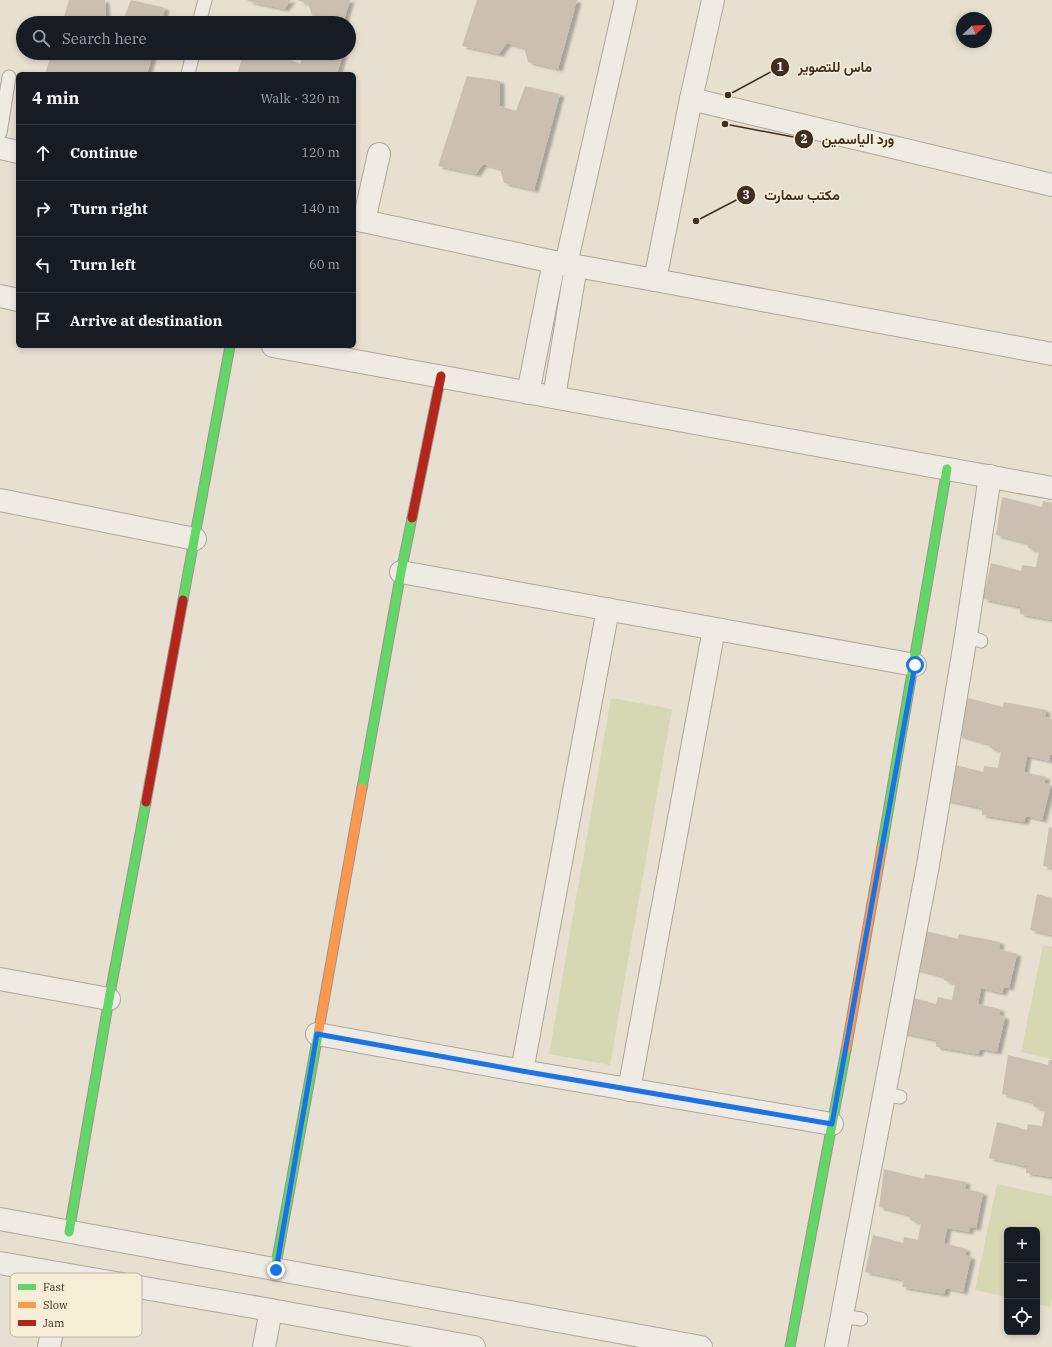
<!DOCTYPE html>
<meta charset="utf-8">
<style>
:root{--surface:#171b24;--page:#20242c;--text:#f1f3f6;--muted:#9ea1a6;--line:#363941}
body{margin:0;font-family:"IBM Plex Serif",Vazirmatn,serif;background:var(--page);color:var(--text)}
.controls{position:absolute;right:12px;bottom:12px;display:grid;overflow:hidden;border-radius:6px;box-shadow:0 2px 6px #0003}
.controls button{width:36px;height:36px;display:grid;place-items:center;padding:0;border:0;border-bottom:1px solid var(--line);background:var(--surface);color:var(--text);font:20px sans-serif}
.compass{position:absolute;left:956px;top:12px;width:36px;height:36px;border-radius:50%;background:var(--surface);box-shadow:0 2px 6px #0003;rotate:67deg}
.stop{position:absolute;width:12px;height:12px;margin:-9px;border:3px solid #1a73e8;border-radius:50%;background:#fff}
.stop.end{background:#1a73e8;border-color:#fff;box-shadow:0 1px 4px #0008}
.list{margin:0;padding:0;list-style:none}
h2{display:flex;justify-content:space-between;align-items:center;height:52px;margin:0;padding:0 16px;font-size:17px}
h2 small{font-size:13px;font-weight:400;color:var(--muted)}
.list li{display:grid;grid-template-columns:26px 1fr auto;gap:12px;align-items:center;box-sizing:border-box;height:56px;padding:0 16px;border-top:1px solid var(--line)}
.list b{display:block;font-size:15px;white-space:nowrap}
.list em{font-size:13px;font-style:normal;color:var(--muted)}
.icon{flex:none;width:22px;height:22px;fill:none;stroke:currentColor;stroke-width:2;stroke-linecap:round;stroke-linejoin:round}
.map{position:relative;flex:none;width:1052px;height:1347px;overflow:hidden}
.search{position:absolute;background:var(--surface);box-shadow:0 2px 6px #0003;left:16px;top:16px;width:340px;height:44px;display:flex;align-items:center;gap:10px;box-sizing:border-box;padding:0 14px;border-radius:22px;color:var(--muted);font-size:15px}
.panel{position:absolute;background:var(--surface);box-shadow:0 2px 6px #0003;left:16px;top:72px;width:340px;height:276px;border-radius:6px}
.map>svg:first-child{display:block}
.green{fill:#d6d7b3}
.building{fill:#cbbfb2;filter:url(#shadow)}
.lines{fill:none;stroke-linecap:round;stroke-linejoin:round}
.lane-casing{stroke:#ada599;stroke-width:15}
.street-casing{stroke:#ada599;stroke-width:24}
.fast-casing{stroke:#9c958a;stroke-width:11}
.slow-casing{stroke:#9c958a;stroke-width:11}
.jam-casing{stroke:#9c958a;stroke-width:11}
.lane{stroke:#efebe3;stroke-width:13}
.street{stroke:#efebe3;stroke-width:22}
.fast{stroke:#63d668;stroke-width:9}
.slow{stroke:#ff974d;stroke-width:9}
.jam{stroke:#b3261e;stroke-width:9}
.route{stroke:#1a73e8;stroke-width:5}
.key{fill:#f7eed8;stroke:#bfb4a1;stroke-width:1}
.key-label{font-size:11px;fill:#3d2e20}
.leader{fill:none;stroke:#3d2e20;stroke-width:1.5}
.callout-dot{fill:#3d2e20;stroke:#f7eed8;stroke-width:1.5}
.mark-label{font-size:12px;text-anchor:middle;font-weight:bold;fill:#fff}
.callout-label{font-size:14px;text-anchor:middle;font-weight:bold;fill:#3d2e20;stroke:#f7eed8;stroke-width:3;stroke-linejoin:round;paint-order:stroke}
</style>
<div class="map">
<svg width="1052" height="1347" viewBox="0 0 1052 1347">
<defs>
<filter id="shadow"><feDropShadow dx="4.5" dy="2.5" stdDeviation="1" flood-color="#0004"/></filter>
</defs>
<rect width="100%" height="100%" fill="#e7e0d1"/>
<g class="green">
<polygon points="611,698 672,709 610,1065 549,1054"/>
<polygon points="1043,945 1052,947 1052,1059 1021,1052"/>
<polygon points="997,1184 1052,1196 1052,1298 1050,1307 1037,1304 1037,1230 1007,1230 1007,1297 975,1290"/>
</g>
<g class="building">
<polygon points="69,0 105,0 106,19 115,23 62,23"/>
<polygon points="131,0 165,8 161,23 122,23"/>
<polygon points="248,0 291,0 284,9 247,1"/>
<polygon points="297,0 350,0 343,23 336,23 313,17 308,4"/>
<polygon points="477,0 577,0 558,69 528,62 524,48 507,43 499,54 462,46"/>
<polygon points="52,53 153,53 147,74 45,74"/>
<polygon points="244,53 285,53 285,58 300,64 304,53 343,53 337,74 237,74"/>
<polygon points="467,76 500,81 500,106 516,111 525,86 560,94 534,190 504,183 500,169 483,164 476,174 438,166"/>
<polygon points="1002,497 1042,507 1043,501 1052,503 1052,620 1020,614 1020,607 983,599 991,563 1021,571 1022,565 1036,567 1039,551 1028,548 1027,543 996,535"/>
<polygon points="964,697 1003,707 1004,702 1046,710 1045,717 1052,719 1052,755 1050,755 1049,761 1027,756 1024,772 1046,777 1044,783 1051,785 1042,820 1026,816 1024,822 982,815 982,808 945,800 952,764 983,772 984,766 998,768 1001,751 990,748 988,744 958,735"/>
<polygon points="1049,827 1052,828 1052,868 1043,866"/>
<polygon points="1037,894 1052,898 1052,935 1030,930"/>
<polygon points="918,929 958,939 959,934 1000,942 999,949 1017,954 1009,988 1004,987 1002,993 981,988 978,1004 1000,1009 999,1015 1005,1017 997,1052 980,1049 978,1054 936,1047 936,1040 899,1032 906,996 936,1004 938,997 952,1000 955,984 944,980 942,976 912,968"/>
<polygon points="1008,1055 1048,1065 1049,1060 1052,1060 1052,1177 1026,1173 1026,1166 989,1158 997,1122 1027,1130 1028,1124 1042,1126 1045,1110 1034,1107 1032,1102 1002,1094"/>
<polygon points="884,1169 924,1179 925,1174 966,1182 965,1189 983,1193 976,1228 970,1227 969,1232 947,1228 944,1243 966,1249 965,1255 971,1257 963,1292 946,1288 944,1294 902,1287 903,1280 865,1272 873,1235 903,1243 904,1237 918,1240 921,1223 910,1220 909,1215 879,1207"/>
</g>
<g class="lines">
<defs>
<g id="lane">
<polyline points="199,23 205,0"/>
<polyline points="188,74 193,53"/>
<polyline points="0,133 9,77"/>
<polyline points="966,636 981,641"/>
<polyline points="884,1094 900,1097"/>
<polyline points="842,1316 861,1319"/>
</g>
<g id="street">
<polyline points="691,99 1052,185"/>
<polyline points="0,148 18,152"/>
<polyline points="354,219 554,262 655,280 1052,354"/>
<polyline points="364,221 379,154"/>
<polyline points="566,264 626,0"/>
<polyline points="655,280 691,99 713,0"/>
<polyline points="0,296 18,300"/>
<polyline points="273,346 1052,488"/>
<polyline points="528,393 554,262"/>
<polyline points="554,397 576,266"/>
<polyline points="0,500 195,539"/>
<polyline points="401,572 915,665"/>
<polyline points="0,979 109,999"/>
<polyline points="317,1034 522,1071 832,1124"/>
<polyline points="522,1071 608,609"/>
<polyline points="629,1090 714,629"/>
<polyline points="0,1219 701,1347"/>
<polyline points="0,1263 271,1310 474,1347"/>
<polyline points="49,1347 63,1274"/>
<polyline points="264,1347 271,1310"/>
<polyline points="836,1347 928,865 966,636 990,476"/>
</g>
<g id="fast">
<polyline points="183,600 230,346"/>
<polyline points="362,788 401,572 412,518"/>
<polyline points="882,847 947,469"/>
<polyline points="69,1232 109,999 146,802"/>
<polyline points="275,1270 319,1029"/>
<polyline points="790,1347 846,1050"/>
</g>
<g id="slow">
<polyline points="319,1029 362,788"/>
<polyline points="846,1050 882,847"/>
</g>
<g id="jam">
<polyline points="412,518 441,376"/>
<polyline points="146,802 183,600"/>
</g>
</defs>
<use href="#lane" class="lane-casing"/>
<use href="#street" class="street-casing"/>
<use href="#fast" class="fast-casing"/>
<use href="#slow" class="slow-casing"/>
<use href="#jam" class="jam-casing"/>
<use href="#lane" class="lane"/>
<use href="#street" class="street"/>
<use href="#fast" class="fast"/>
<use href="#slow" class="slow"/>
<use href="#jam" class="jam"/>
</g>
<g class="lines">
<polyline class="route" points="276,1270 317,1034 522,1071 832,1124 915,665"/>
</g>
<rect x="10" y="1273" width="132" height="64" rx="6" class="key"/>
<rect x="18" y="1284" width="18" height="6" fill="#63d668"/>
<rect x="18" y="1302" width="18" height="6" fill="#ff974d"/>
<rect x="18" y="1320" width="18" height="6" fill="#b3261e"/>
<g class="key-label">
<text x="43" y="1291">Fast</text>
<text x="43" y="1309">Slow</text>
<text x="43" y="1327">Jam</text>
</g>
<path class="leader" d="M728 95L780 67M725 124L804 139M696 221L746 195"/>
<g class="callout-dot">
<circle cx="728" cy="95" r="4"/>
<circle cx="725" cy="124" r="4"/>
<circle cx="696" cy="221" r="4"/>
<circle cx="780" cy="67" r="10"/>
<circle cx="804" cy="139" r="10"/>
<circle cx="746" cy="195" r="10"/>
</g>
<g class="mark-label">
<text x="780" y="71">1</text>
<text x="804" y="143">2</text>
<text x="746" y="199">3</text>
</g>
<g class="callout-label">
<text x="835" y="72">ماس للتصوير</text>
<text x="858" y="144">ورد الياسمين</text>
<text x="802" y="200">مكتب سمارت</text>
</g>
</svg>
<div class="controls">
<button>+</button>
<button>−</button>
<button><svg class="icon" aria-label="locate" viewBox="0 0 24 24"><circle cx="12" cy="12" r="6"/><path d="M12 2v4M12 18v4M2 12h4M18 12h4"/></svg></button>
</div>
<svg class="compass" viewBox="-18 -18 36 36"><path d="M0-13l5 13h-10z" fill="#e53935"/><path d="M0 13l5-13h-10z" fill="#9ea1a6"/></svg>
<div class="stop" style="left:915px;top:665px"></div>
<div class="stop end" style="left:276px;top:1270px"></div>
<div class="search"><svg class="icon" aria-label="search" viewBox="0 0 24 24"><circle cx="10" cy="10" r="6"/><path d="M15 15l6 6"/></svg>Search here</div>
<section class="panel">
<h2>4 min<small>Walk · 320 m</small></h2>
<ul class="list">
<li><svg class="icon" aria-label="ahead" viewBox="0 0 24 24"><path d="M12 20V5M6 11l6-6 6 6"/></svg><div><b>Continue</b></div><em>120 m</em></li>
<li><svg class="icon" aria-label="right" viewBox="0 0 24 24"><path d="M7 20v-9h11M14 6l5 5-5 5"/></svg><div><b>Turn right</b></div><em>140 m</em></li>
<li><svg class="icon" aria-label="left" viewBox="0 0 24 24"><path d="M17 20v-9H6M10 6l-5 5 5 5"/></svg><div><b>Turn left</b></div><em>60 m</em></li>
<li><svg class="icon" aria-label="arrive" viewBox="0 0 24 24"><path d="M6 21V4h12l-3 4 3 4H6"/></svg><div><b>Arrive at destination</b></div></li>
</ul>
</section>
</div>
